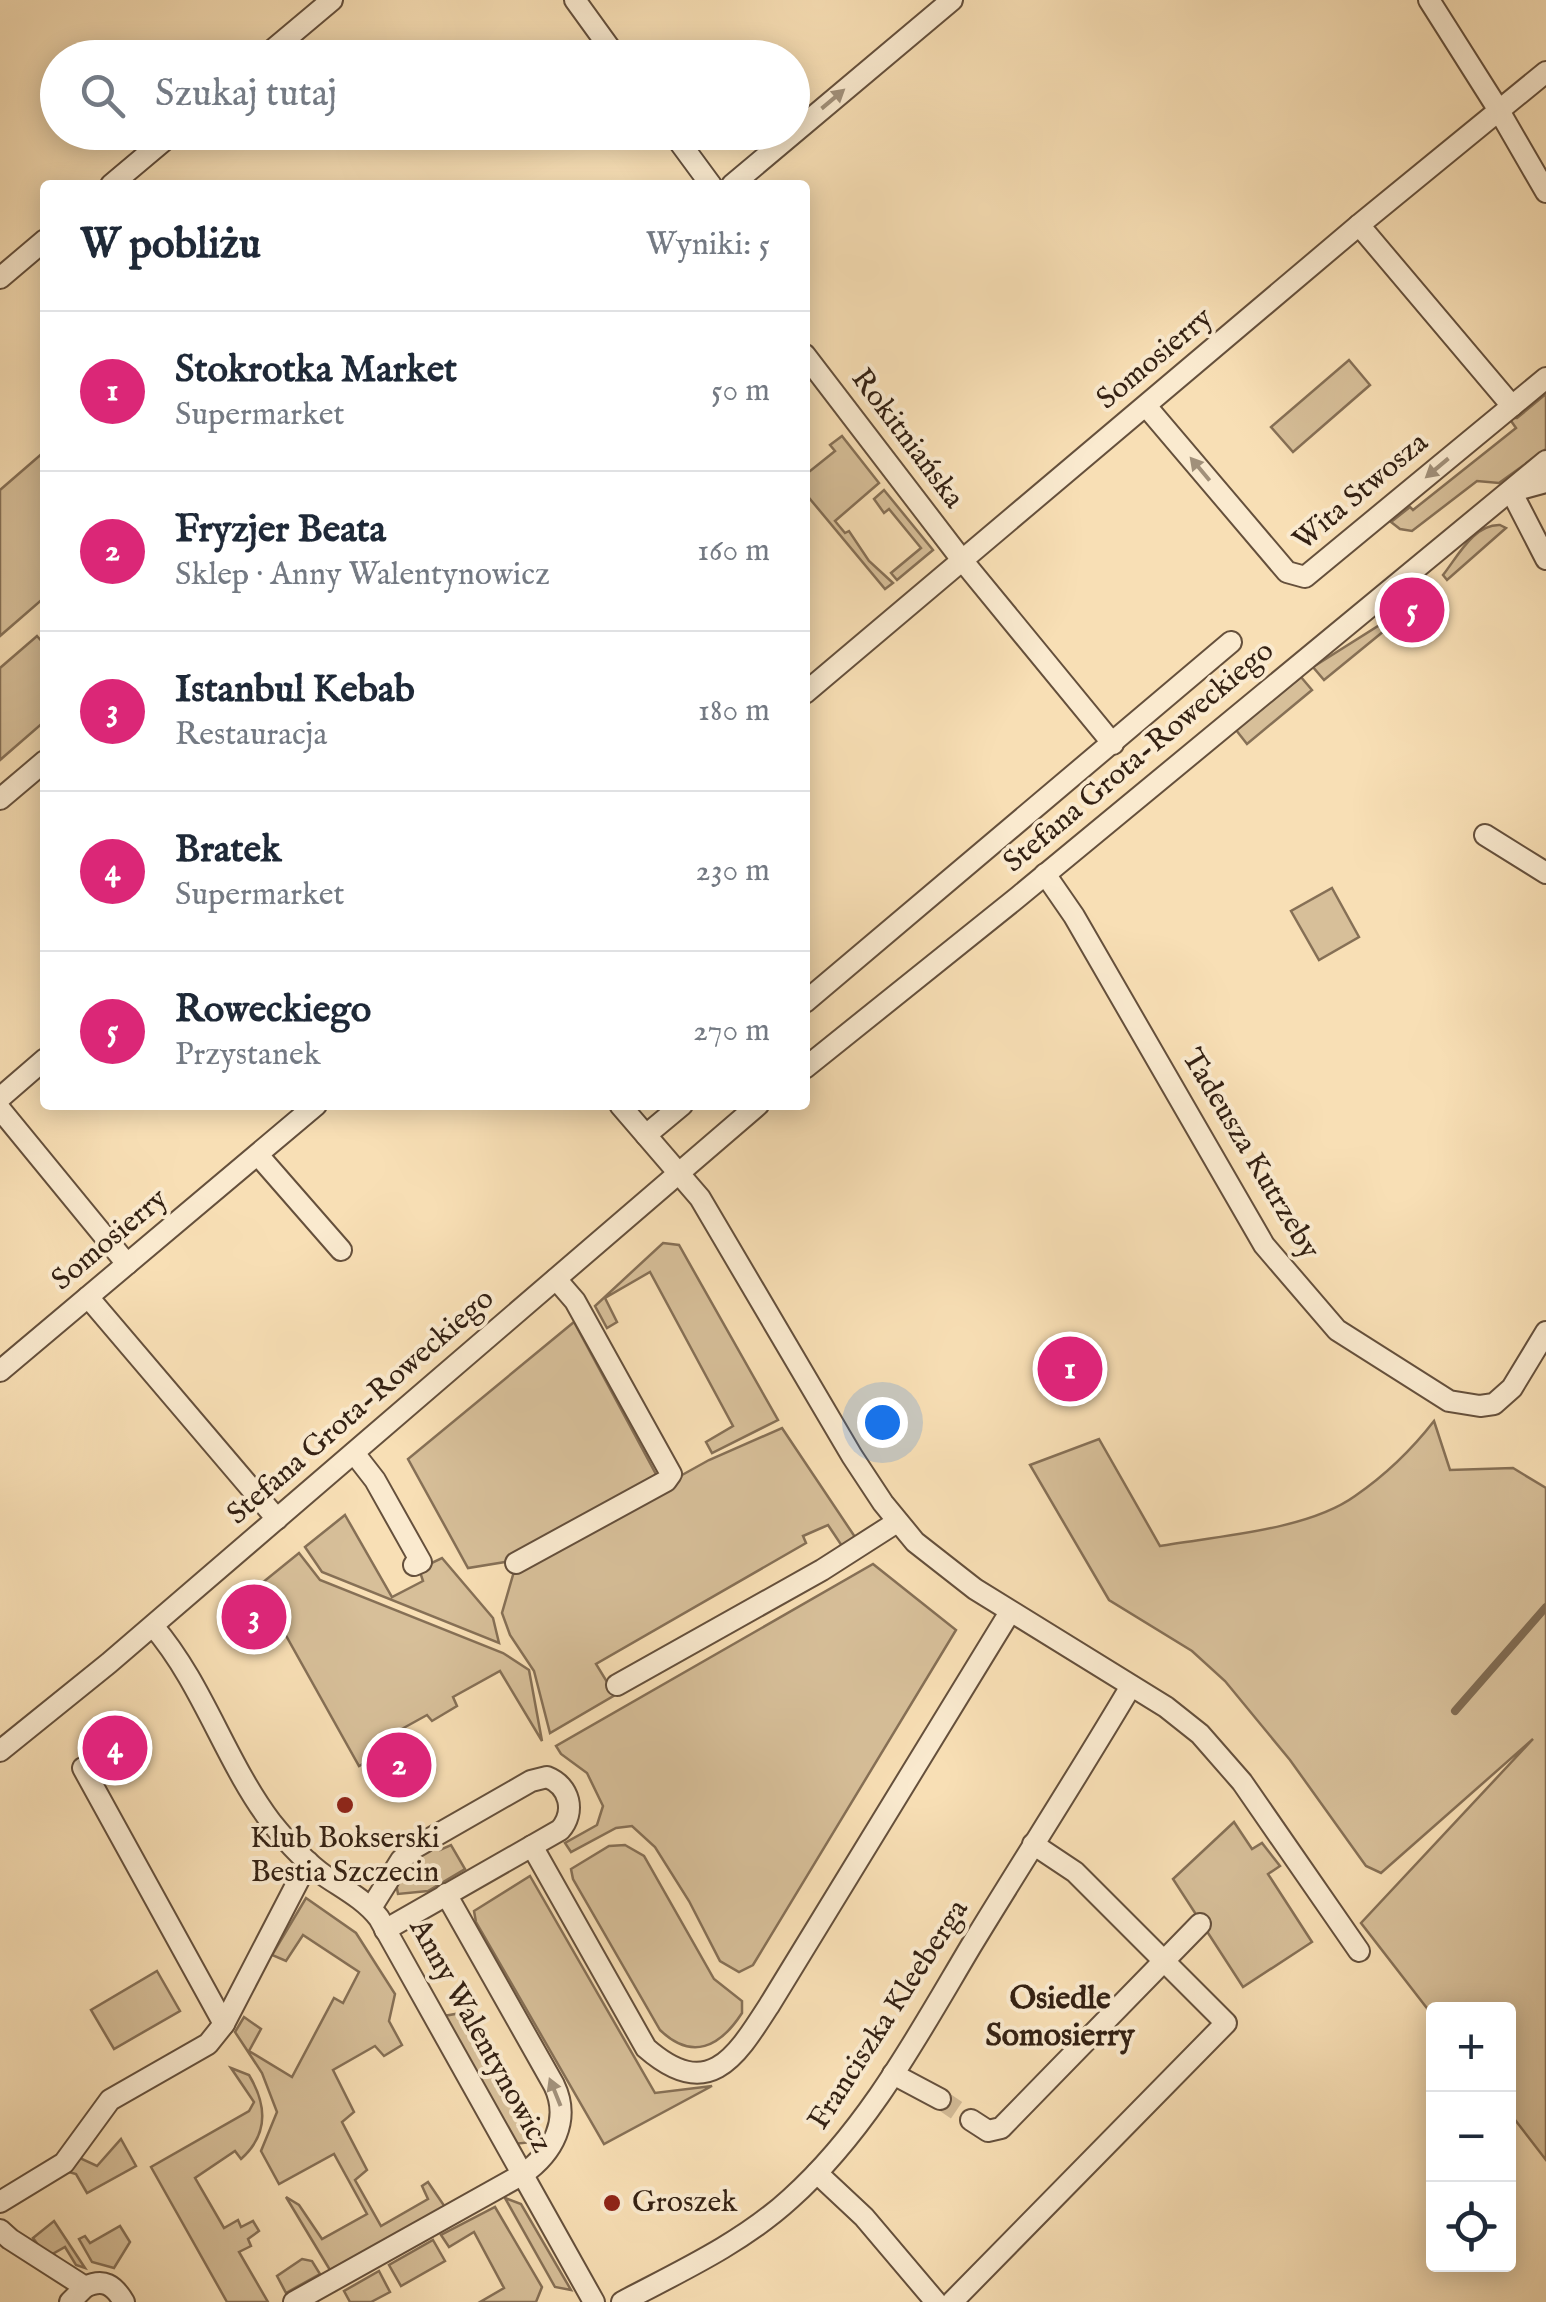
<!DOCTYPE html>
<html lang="pl">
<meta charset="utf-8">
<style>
:root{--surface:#fff;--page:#f2f2f3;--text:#1f2937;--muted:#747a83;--line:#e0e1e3;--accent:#db2777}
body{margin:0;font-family:"IM FELL English",serif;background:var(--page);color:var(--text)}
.controls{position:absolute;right:30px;bottom:30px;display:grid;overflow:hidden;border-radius:10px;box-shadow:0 5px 25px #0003}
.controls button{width:90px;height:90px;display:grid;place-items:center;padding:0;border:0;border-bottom:2px solid var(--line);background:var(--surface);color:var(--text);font:50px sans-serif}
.you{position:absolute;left:882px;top:1422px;width:35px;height:35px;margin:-25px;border:8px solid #fff;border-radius:50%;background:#1a73e8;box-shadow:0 0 0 15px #1a73e833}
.badge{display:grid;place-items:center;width:65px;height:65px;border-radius:50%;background:var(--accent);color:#fff;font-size:32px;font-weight:700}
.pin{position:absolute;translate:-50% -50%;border:5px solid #fff;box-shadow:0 2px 10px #0006}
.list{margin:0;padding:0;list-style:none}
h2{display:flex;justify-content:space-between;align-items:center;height:130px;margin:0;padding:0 40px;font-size:42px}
h2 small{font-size:32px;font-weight:400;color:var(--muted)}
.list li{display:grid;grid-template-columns:65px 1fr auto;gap:30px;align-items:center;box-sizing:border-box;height:160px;padding:0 40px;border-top:2px solid var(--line)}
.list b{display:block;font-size:38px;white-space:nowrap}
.list p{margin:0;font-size:32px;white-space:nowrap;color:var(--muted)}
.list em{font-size:32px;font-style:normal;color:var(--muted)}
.icon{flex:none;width:55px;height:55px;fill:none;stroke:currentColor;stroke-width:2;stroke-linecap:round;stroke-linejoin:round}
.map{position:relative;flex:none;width:1546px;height:2302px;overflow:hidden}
.search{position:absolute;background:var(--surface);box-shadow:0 5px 25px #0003;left:40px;top:40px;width:770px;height:110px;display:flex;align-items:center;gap:25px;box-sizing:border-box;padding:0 35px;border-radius:55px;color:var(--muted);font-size:38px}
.panel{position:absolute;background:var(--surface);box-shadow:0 5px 25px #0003;left:40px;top:180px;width:770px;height:930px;border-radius:10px}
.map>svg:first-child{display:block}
.green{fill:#d7bf99;stroke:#867056;stroke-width:2.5}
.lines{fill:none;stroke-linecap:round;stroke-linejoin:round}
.stream{stroke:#816c53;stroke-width:8}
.street-tunnel{stroke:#d1b995;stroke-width:20;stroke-dasharray:20 10;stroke-linecap:butt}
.street-casing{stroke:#65503c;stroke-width:24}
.street{stroke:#faeacf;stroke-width:20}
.oneway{fill:#a1907a}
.poi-dot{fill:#8f2418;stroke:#faeacf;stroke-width:4}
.labels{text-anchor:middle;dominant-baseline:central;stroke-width:8;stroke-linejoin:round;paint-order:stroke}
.street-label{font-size:30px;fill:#342113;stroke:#faeacf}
.poi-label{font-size:30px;fill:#342113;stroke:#faeacf}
.neighbourhood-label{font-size:32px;font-weight:bold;fill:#342113;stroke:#faeacf}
</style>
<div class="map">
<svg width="1546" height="2302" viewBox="0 0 1546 2302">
<rect width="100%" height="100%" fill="#f8dfb5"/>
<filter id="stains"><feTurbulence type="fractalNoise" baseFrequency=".002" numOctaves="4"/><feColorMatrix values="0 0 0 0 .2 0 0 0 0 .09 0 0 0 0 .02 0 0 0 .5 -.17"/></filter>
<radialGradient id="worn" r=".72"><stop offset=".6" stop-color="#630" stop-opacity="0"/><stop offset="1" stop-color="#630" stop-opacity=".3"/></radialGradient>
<g class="green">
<polygon points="1349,360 1370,385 1293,452 1271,427"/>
<polygon points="1546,394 1546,449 1499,483 1477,481 1412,531 1400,529 1391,522 1410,507 1413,510 1516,428 1509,418 1517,418"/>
<polygon points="842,436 879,483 835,521 845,533 849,531 869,561 893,583 885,589 805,493 805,475 835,451 830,445"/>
<polygon points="45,451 45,597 0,636 0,490"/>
<polygon points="884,490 933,550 897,580 891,573 921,548 889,509 884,513 874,499"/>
<path d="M1500,525l6,3 -59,52 -4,-5c15,-19 31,-51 57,-50z"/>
<polygon points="1386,621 1390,626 1324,680 1313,667"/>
<polygon points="37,636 45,645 45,721 0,760 0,668"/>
<polygon points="1301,677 1312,690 1247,744 1236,730"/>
<polygon points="1332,888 1359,937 1319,960 1291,911"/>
<polygon points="663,1243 679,1245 778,1420 712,1453 706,1442 733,1426 650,1272 605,1298 617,1322 607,1328 595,1306"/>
<polygon points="574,1322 658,1478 505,1562 468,1568 408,1459"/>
<path d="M1434,1421l16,49 63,-2 33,20v672l-37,-48 -1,-102h-74l-1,6 -72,-93 172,-184 -152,134 -15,-7 -76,-106 -65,-79 -33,-30 -83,-51 -79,-135 69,-26 61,107c58,-10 148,-16 195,-50 29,-20 58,-48 79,-75z"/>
<polygon points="782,1428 855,1537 842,1546 828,1525 803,1536 806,1543 596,1664 615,1695 550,1733 534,1671 510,1635 502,1613 515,1568 709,1460"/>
<polygon points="345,1515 392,1597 423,1581 419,1569 442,1558 493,1618 499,1643 322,1572 305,1547"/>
<polygon points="299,1553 320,1580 503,1653 529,1670 542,1741 500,1671 453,1697 457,1706 432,1721 427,1715 382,1740 388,1750 359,1766 279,1623 288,1610 281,1600 273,1601 262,1583"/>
<polygon points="873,1564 956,1630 753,1965 739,1972 720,1961 689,1901 655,1847 632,1826 616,1828 571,1852 565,1843 597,1825 603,1806 587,1773 561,1754 556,1746"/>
<polygon points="1234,1822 1252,1849 1262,1843 1280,1866 1268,1874 1312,1942 1243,1987 1173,1879"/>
<polygon points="436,1844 440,1850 451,1845 465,1869 428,1891 398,1894 396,1883 415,1858"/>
<path d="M625,1845l19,11 70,123 28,22v12c-22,34 -50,48 -82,17l-87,-151 -2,-10 38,-23z"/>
<polygon points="530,1876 655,2093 712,2086 604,2144 476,1922 474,1911"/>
<polygon points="306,1898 356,1933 395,1994 389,2021 402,2045 384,2056 375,2046 333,2070 354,2112 342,2122 367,2170 355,2180 381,2226 428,2199 422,2186 428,2182 445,2207 330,2270 286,2197 299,2205 322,2239 367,2214 334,2154 279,2184 261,2151 277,2112 262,2073 235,2032 244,2017 261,2029 249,2051 292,2077 334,1998 343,2003 359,1972 303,1935 286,1961 272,1955"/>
<polygon points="157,1971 180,2011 114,2049 91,2010"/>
<polygon points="461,2013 532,2142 514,2144 444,2016"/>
<path d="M231,2068l18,7c18,30 20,59 -8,84l-6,-8 -40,27 29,50 14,-8 3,7 12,-6 6,10 -11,8 3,7 -12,6 29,50h-41l-76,-135 98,-56 5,-9z"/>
<polygon points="121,2139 136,2166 87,2193 76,2174 69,2172 80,2158 97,2166"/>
<polygon points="505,2198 521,2204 571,2290 555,2287"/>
<polygon points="495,2207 542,2287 536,2302 480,2302 504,2288 474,2232 449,2247 441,2235"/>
<polygon points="54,2221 85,2268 76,2265 65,2247 47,2257 33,2238"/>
<polygon points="120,2226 130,2242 114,2268 92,2262 79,2239 85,2236 90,2243"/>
<polygon points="433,2240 445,2261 401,2286 389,2265"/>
<polygon points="302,2259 312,2261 320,2274 286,2293 277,2276"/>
<polygon points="379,2271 390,2292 371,2302 350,2302 344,2291"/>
</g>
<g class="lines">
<polyline class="stream" points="1455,1711 1546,1607"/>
<polyline class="street-tunnel" points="940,2099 971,2120"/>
<defs>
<g id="street">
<polyline points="575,0 617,58"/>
<polyline points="1429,0 1498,109 1546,192"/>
<polyline points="263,58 332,0"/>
<polyline points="672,132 711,185"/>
<polyline points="111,185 174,132"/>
<polyline points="732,185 952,0"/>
<polyline points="1359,225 1512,406"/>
<polyline points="0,278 45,240"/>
<polyline points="805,355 962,560 1113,744"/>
<polyline points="1146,406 1287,572 1305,577 1546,378"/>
<polyline points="1511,491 1546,559"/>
<polyline points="1513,491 1546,482"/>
<polyline points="805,693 1359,225 1546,72"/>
<polyline points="0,799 45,761"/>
<polyline points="1485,835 1546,873"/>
<polyline points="1045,874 1074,916 1264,1245 1337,1330 1449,1401 1480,1406 1494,1404 1512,1388 1546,1332"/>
<polyline points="805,1002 1231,642"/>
<polyline points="805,1068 1018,897 1546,461"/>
<polyline points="0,1098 45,1059"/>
<polyline points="620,1105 700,1198 852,1456 883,1503 915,1542 975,1589 1166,1707 1200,1734 1242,1782 1359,1951"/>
<polyline points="0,1109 127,1264"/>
<polyline points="646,1135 682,1105"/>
<polyline points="258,1155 341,1250"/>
<polyline points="88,1297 277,1519"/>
<polyline points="0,1371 316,1105"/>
<polyline points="354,1453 375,1480 421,1562 414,1565"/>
<polyline points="516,1563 666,1481 671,1474 575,1301 556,1279"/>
<path d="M153,1626c50,58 72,135 118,196 16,20 33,39 54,54 19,13 39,23 54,42l215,384"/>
<polyline points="617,1685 822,1570 897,1522"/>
<polyline points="0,1751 109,1663 758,1105"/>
<path d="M532,1846l114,202c63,55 90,9 124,-44l240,-392"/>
<path d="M371,1908l30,-48 13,-12 117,-67 16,-4c23,9 29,35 13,53l-175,100"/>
<polyline points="224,2024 308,1862"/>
<polyline points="893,2074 940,2099"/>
<polyline points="971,2120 988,2131 1001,2128 1200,1924"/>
<polyline points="817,2173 864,2217 936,2302"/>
<polyline points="0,2202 64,2163 110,2100 208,2044 224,2024 83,1768"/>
<path d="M0,2230l10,9 75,48c19,-9 29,-2 39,15"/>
<polyline points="70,2302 85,2287"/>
<path d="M294,2302l229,-128c30,-21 48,-54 31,-89l-108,-191"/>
<path d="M622,2302c57,-30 120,-59 168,-103 78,-70 128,-164 181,-253 53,-87 108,-172 160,-260"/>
<polyline points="952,2302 1226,2023 1075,1872 1033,1844"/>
</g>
</defs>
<use href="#street" class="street-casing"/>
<use href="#street" class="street"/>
</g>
<defs><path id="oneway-solid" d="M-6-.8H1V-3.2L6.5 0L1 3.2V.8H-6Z" transform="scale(2.5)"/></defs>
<g class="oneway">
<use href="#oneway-solid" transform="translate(833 99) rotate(-40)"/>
<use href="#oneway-solid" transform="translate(1437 468) rotate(140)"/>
<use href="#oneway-solid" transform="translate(1200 469) rotate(-130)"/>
<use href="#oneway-solid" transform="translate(555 2092) rotate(-112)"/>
</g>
<g class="poi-dot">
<circle cx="345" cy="1805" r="10"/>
<circle cx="612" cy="2203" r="10"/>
</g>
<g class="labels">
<g class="street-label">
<text transform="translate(1155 359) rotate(-40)">Somosierry</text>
<text transform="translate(907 439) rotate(53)">Rokitniańska</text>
<text transform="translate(1361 492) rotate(-40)">Wita Stwosza</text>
<text transform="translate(1139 757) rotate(-40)">Stefana Grota-Roweckiego</text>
<text transform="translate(1250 1154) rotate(59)">Tadeusza Kutrzeby</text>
<text transform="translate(110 1240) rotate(-40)">Somosierry</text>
<text transform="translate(361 1407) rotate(-41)">Stefana Grota-Roweckiego</text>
<text transform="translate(889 2015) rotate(-57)">Franciszka Kleeberga</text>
<text transform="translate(480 2036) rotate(61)">Anny Walentynowicz</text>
</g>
<g class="poi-label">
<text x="345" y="1839">Klub Bokserski<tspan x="345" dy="34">Bestia Szczecin</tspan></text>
<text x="632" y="2203" text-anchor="start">Groszek</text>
</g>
<g class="neighbourhood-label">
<text x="1060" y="1999">Osiedle<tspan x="1060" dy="37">Somosierry</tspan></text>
</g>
</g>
<rect width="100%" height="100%" filter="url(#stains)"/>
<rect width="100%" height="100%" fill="url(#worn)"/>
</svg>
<div class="controls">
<button>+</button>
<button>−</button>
<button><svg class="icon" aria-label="locate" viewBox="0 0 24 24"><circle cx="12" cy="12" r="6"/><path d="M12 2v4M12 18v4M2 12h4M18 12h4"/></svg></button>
</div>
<div class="you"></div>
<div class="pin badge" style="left:1070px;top:1369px">1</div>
<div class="pin badge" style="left:399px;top:1765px">2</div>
<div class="pin badge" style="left:254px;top:1617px">3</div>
<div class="pin badge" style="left:115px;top:1748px">4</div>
<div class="pin badge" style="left:1412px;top:610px">5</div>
<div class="search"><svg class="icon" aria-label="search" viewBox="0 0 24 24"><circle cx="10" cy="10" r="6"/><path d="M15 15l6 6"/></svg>Szukaj tutaj</div>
<section class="panel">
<h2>W pobliżu<small>Wyniki: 5</small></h2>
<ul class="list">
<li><span class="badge">1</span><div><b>Stokrotka Market</b><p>Supermarket</p></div><em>50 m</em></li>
<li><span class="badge">2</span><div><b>Fryzjer Beata</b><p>Sklep · Anny Walentynowicz</p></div><em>160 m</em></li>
<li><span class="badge">3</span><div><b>Istanbul Kebab</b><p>Restauracja</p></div><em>180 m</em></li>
<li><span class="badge">4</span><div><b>Bratek</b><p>Supermarket</p></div><em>230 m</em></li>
<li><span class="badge">5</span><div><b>Roweckiego</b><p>Przystanek</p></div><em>270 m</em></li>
</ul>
</section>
</div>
